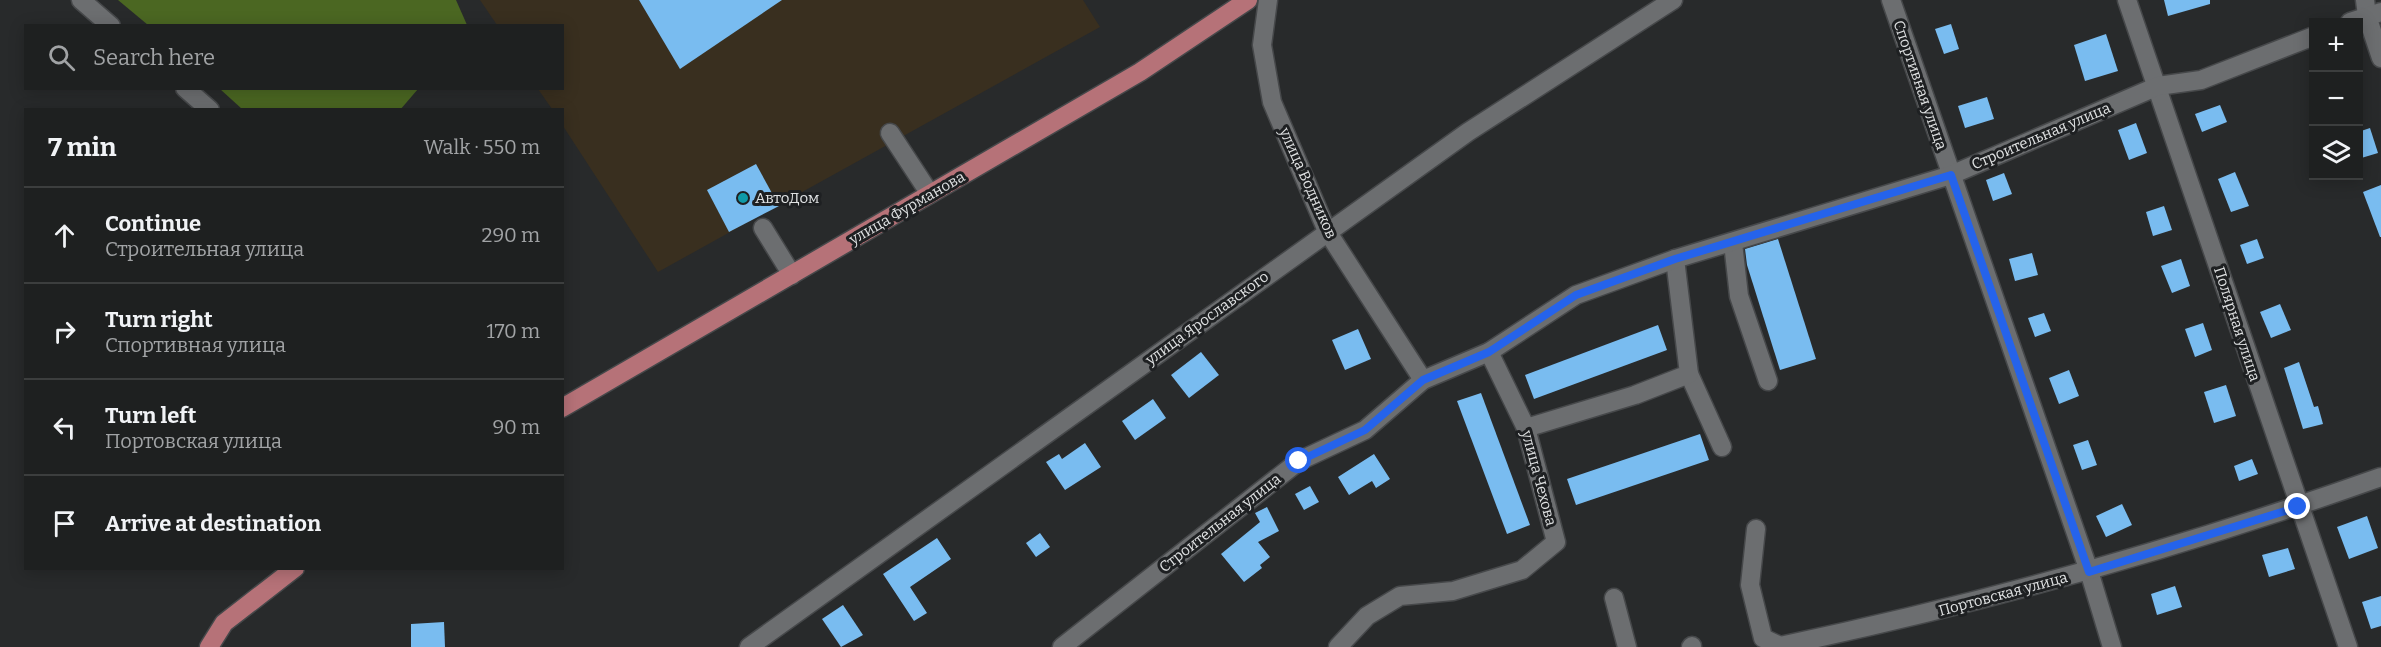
<!DOCTYPE html>
<meta charset="utf-8">
<style>
:root{--surface:#1e2020;--page:#2b2d2d;--text:#f1f3f6;--muted:#a1a3a5;--line:#3c3e3e}
body{margin:0;font-family:Bitter,serif;background:var(--page);color:var(--text)}
.controls{position:absolute;right:18px;top:18px;display:grid;overflow:hidden;border-radius:0px;box-shadow:0 3px 15px #0003}
.controls button{width:54px;height:54px;display:grid;place-items:center;padding:0;border:0;border-bottom:2px solid var(--line);background:var(--surface);color:var(--text);font:30px sans-serif}
.stop{position:absolute;width:18px;height:18px;margin:-14px;border:4px solid #2563eb;border-radius:50%;background:#fff}
.stop.end{background:#2563eb;border-color:#fff;box-shadow:0 2px 6px #0008}
.list{margin:0;padding:0;list-style:none}
h2{display:flex;justify-content:space-between;align-items:center;height:78px;margin:0;padding:0 24px;font-size:26px}
h2 small{font-size:20px;font-weight:400;color:var(--muted)}
.list li{display:grid;grid-template-columns:39px 1fr auto;gap:18px;align-items:center;box-sizing:border-box;height:96px;padding:0 24px;border-top:2px solid var(--line)}
.list b{display:block;font-size:22px;white-space:nowrap}
.list p{margin:0;font-size:20px;white-space:nowrap;color:var(--muted)}
.list em{font-size:20px;font-style:normal;color:var(--muted)}
.icon{flex:none;width:33px;height:33px;fill:none;stroke:currentColor;stroke-width:2;stroke-linecap:round;stroke-linejoin:round}
.map{position:relative;flex:none;width:2381px;height:647px;overflow:hidden}
.search{position:absolute;background:var(--surface);box-shadow:0 3px 15px #0003;left:24px;top:24px;width:540px;height:66px;display:flex;align-items:center;gap:15px;box-sizing:border-box;padding:0 21px;border-radius:0px;color:var(--muted);font-size:22px}
.panel{position:absolute;background:var(--surface);box-shadow:0 3px 15px #0003;left:24px;top:108px;width:540px;height:462px;border-radius:0px}
.map>svg:first-child{display:block}
.industrial{fill:#392f1f}
.forest{fill:#4b6722}
.building{fill:#79bcf0}
.lines{fill:none;stroke-linecap:round;stroke-linejoin:round}
.minor-casing{stroke:#46484a;stroke-width:21}
.major-casing{stroke:#46484a;stroke-width:21}
.minor{stroke:#6c6e70;stroke-width:18}
.major{stroke:#b67278;stroke-width:18}
.route{stroke:#2563eb;stroke-width:8}
.culture-dot{fill:#0f9aa8;stroke:#1e2022;stroke-width:2}
.labels{text-anchor:middle;dominant-baseline:central;stroke-width:6;stroke-linejoin:round;paint-order:stroke}
.street-label{font-size:15px;fill:#e0e2e3;stroke:#1e2022}
.poi-label{font-size:15px;fill:#e0e2e3;stroke:#1e2022;text-anchor:start}
</style>
<div class="map">
<svg width="2381" height="647" viewBox="0 0 2381 647">
<rect width="100%" height="100%" fill="#282a2b"/>
<polygon class="industrial" points="480,0 1083,0 1100,27 658,272 563,126 562,110 552,109 538,89 562,88 562,26 497,25"/>
<g class="forest">
<polygon points="118,0 456,0 467,25 148,25"/>
<polygon points="220,89 418,89 400,110 242,109"/>
</g>
<g class="building">
<polygon points="639,0 782,0 680,69"/>
<polygon points="2164,0 2210,0 2210,4 2168,16"/>
<polygon points="1951,24 1959,49 1944,54 1935,29"/>
<polygon points="2106,34 2118,71 2085,81 2074,45"/>
<polygon points="1987,97 1994,119 1965,128 1958,106"/>
<polygon points="2220,105 2227,122 2202,132 2195,114"/>
<polygon points="2136,123 2147,153 2129,160 2118,130"/>
<polygon points="2370,128 2378,153 2358,159 2358,132"/>
<polygon points="756,164 779,206 729,232 707,190"/>
<polygon points="2235,172 2249,206 2231,212 2218,179"/>
<polygon points="2004,173 2012,194 1993,201 1986,180"/>
<polygon points="2381,185 2381,237 2380,237 2363,192"/>
<polygon points="2164,206 2172,230 2153,236 2146,212"/>
<polygon points="1778,239 1816,359 1780,370 1747,265 1745,249"/>
<polygon points="2257,239 2264,258 2247,264 2240,245"/>
<polygon points="2032,253 2038,275 2015,281 2009,259"/>
<polygon points="2181,259 2190,286 2172,293 2161,266"/>
<polygon points="2280,304 2291,330 2271,338 2260,312"/>
<polygon points="2044,313 2051,331 2035,337 2028,318"/>
<polygon points="2203,323 2212,350 2195,357 2185,329"/>
<polygon points="1658,325 1667,350 1534,399 1525,375"/>
<polygon points="1358,329 1371,359 1345,370 1332,340"/>
<polygon points="1201,352 1219,375 1189,398 1171,375"/>
<polygon points="2299,362 2314,407 2318,406 2323,424 2303,429 2284,368"/>
<polygon points="2069,370 2079,396 2059,404 2049,378"/>
<polygon points="2226,385 2236,416 2214,423 2204,392"/>
<polygon points="1481,393 1530,525 1507,534 1457,401"/>
<polygon points="1153,399 1166,418 1135,440 1122,421"/>
<polygon points="1700,434 1709,460 1576,505 1567,479"/>
<polygon points="2088,440 2097,465 2082,470 2073,445"/>
<polygon points="1085,443 1101,467 1065,490 1046,462 1059,454 1062,459"/>
<polygon points="1374,454 1390,479 1376,488 1372,481 1349,495 1338,477"/>
<polygon points="2252,459 2258,474 2239,481 2234,466"/>
<polygon points="1310,486 1319,502 1304,510 1295,494"/>
<polygon points="2122,504 2132,525 2106,537 2096,516"/>
<polygon points="1267,507 1279,531 1258,542 1270,557 1260,565 1262,568 1244,582 1221,554 1260,522 1255,513"/>
<polygon points="2367,516 2378,548 2349,559 2337,527"/>
<polygon points="1040,533 1050,547 1036,557 1026,543"/>
<polygon points="937,538 951,559 910,587 927,613 914,621 883,574"/>
<polygon points="2288,548 2295,569 2269,577 2262,555"/>
<polygon points="2175,586 2182,607 2157,615 2151,594"/>
<polygon points="2381,596 2381,626 2371,629 2362,602"/>
<polygon points="843,605 863,635 841,647 822,619"/>
<polygon points="444,622 445,647 411,647 411,624"/>
</g>
<g class="lines">
<defs>
<g id="minor">
<polyline points="81,0 111,26"/>
<polyline points="1268,0 1262,45 1272,102 1327,231 1423,380"/>
<polyline points="1891,0 2089,571 2112,647"/>
<polyline points="2127,0 2348,647"/>
<polyline points="2365,0 2367,16 2381,58"/>
<polyline points="2350,22 2381,12"/>
<polyline points="185,88 210,110"/>
<polyline points="890,133 930,194"/>
<polyline points="763,228 792,275"/>
<polyline points="1733,243 1739,296 1768,381"/>
<polyline points="1689,374 1722,447"/>
<polyline points="1526,428 1635,395 1689,374 1675,259"/>
<path d="M1756,529l-6,56 13,53 17,8c204,-43 404,-99 601,-169"/>
<polyline points="1614,598 1627,647"/>
<polyline points="749,647 1468,132 1673,0"/>
<polyline points="1062,647 1299,461 1365,430 1423,380 1489,352 1576,295 1675,259 1951,175 2158,86 2201,80 2314,36"/>
<polyline points="1338,647 1367,616 1400,596 1453,591 1522,570 1556,542 1526,428 1489,352"/>
<polyline points="1691,647 1692,646"/>
</g>
<g id="major">
<polyline points="562,408 1140,72 1248,0"/>
<polyline points="209,647 224,623 295,568"/>
</g>
</defs>
<use href="#minor" class="minor-casing"/>
<use href="#major" class="major-casing"/>
<use href="#minor" class="minor"/>
<use href="#major" class="major"/>
</g>
<g class="lines">
<polyline class="route" points="1299,461 1365,430 1423,380 1489,352 1576,295 1675,259 1951,175 2089,572 2298,507"/>
</g>
<circle class="culture-dot" cx="743" cy="198" r="6"/>
<g class="labels">
<g class="street-label">
<text transform="translate(1920 85) rotate(71)">Спортивная улица</text>
<text transform="translate(2041 136) rotate(-23)">Строительная улица</text>
<text transform="translate(1308 183) rotate(66)">улица Водников</text>
<text transform="translate(907 208) rotate(-30)">улица Фурманова</text>
<text transform="translate(1207 318) rotate(-36)">улица Ярославского</text>
<text transform="translate(2237 324) rotate(72)">Полярная улица</text>
<text transform="translate(1539 478) rotate(75)">улица Чехова</text>
<text transform="translate(1220 523) rotate(-38)">Строительная улица</text>
<text transform="translate(2003 594) rotate(-15)">Портовская улица</text>
</g>
<g class="poi-label">
<text x="755" y="198">АвтоДом</text>
</g>
</g>
</svg>
<div class="controls">
<button>+</button>
<button>−</button>
<button><svg class="icon" aria-label="layers" viewBox="0 0 24 24"><path d="M12 4l9 5-9 5-9-5zM3 14l9 5 9-5"/></svg></button>
</div>
<div class="stop" style="left:1299px;top:461px"></div>
<div class="stop end" style="left:2298px;top:507px"></div>
<div class="search"><svg class="icon" aria-label="search" viewBox="0 0 24 24"><circle cx="10" cy="10" r="6"/><path d="M15 15l6 6"/></svg>Search here</div>
<section class="panel">
<h2>7 min<small>Walk · 550 m</small></h2>
<ul class="list">
<li><svg class="icon" aria-label="ahead" viewBox="0 0 24 24"><path d="M12 20V5M6 11l6-6 6 6"/></svg><div><b>Continue</b><p>Строительная улица</p></div><em>290 m</em></li>
<li><svg class="icon" aria-label="right" viewBox="0 0 24 24"><path d="M7 20v-9h11M14 6l5 5-5 5"/></svg><div><b>Turn right</b><p>Спортивная улица</p></div><em>170 m</em></li>
<li><svg class="icon" aria-label="left" viewBox="0 0 24 24"><path d="M17 20v-9H6M10 6l-5 5 5 5"/></svg><div><b>Turn left</b><p>Портовская улица</p></div><em>90 m</em></li>
<li><svg class="icon" aria-label="arrive" viewBox="0 0 24 24"><path d="M6 21V4h12l-3 4 3 4H6"/></svg><div><b>Arrive at destination</b></div></li>
</ul>
</section>
</div>
